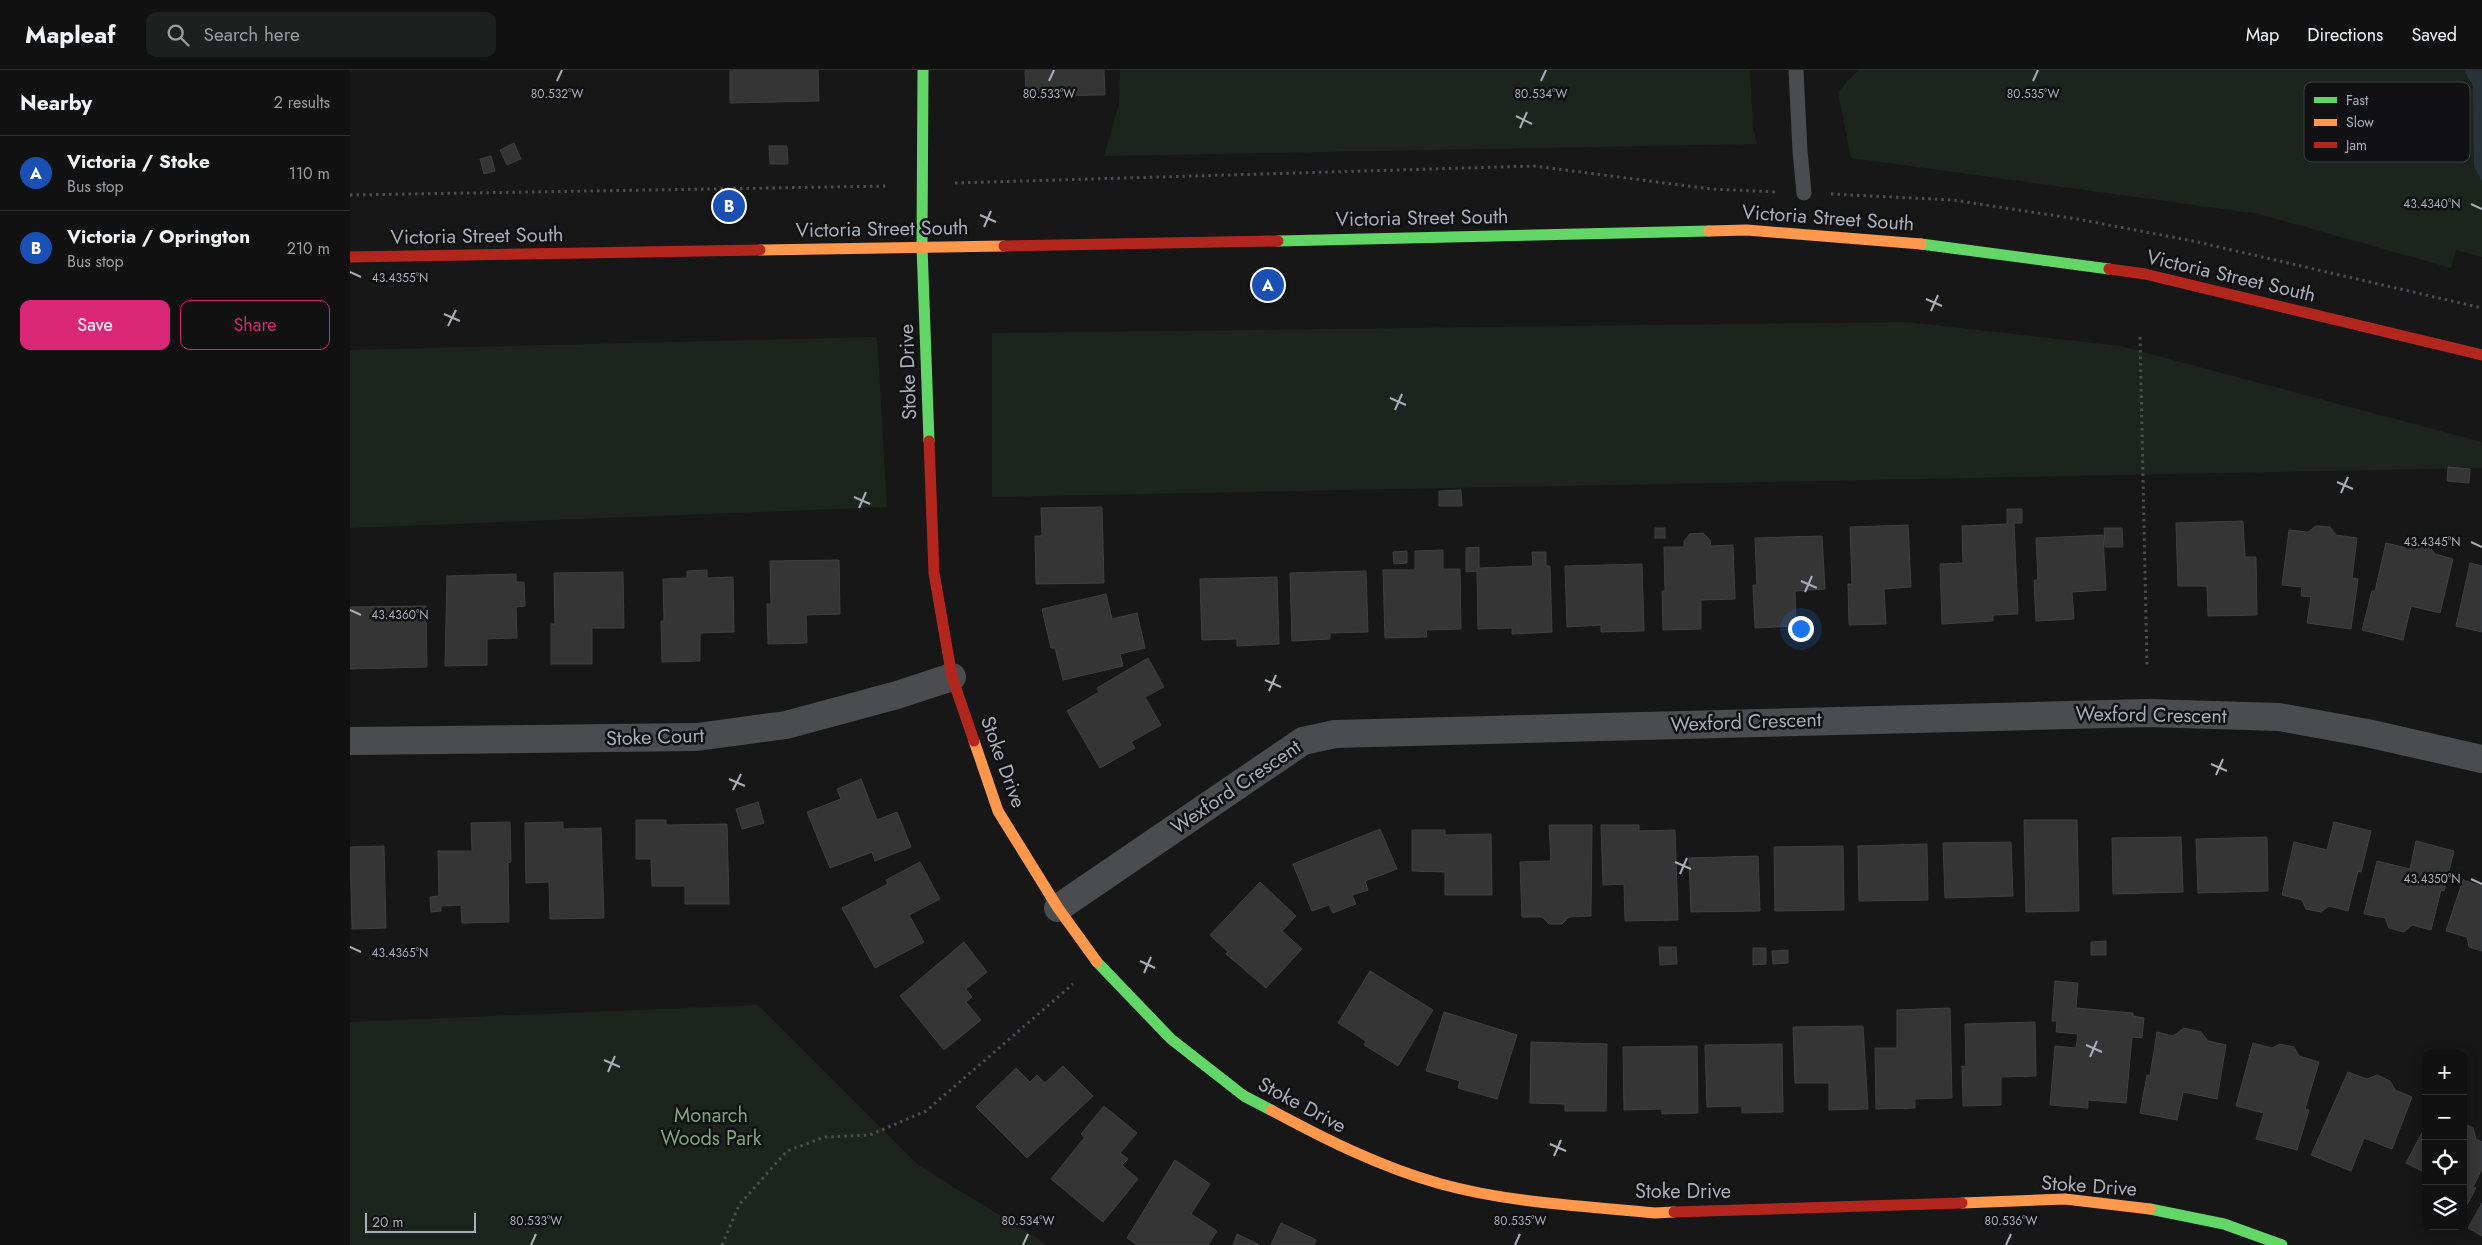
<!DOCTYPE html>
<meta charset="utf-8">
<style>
:root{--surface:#111;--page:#1e1f1f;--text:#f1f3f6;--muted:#9c9d9f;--line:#303131;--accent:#db2777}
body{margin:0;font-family:Jost,sans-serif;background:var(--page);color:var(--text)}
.controls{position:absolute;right:15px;bottom:15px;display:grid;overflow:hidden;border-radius:10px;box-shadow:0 2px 12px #0003}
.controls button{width:45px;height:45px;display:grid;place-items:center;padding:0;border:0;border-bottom:1px solid var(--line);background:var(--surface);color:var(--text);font:25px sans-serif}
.scale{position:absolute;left:15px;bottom:12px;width:111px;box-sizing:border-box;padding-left:5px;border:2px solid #a8adb8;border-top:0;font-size:14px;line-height:18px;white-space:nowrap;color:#a8adb8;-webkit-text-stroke:4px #111113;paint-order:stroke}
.you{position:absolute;left:1450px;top:558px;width:18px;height:18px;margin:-12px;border:4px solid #fff;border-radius:50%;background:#1a73e8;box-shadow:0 0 0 8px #1a73e833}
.badge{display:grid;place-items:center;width:32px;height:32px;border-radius:50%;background:var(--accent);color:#fff;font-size:16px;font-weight:700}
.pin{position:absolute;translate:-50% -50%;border:2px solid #fff;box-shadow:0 1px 5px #0006}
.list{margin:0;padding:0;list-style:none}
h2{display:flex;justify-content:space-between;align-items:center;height:65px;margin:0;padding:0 20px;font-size:21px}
h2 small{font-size:16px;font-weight:400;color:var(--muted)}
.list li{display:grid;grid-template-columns:32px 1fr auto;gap:15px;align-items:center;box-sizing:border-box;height:75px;padding:0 20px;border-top:1px solid var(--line)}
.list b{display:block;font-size:19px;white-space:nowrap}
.list p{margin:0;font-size:16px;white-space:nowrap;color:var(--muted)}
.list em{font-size:16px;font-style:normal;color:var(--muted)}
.actions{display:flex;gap:10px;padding:15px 20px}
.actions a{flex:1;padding:11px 0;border:1px solid var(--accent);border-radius:10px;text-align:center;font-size:18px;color:var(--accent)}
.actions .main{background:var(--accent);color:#fff}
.icon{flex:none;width:28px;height:28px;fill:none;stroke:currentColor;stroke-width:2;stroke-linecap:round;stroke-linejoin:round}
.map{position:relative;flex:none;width:2132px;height:1175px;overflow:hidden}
header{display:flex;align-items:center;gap:30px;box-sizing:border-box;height:70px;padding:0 25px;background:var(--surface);border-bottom:1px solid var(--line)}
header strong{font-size:24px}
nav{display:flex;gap:28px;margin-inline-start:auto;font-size:18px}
.search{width:350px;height:45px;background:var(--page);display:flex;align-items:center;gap:12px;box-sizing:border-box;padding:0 18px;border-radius:10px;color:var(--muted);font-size:19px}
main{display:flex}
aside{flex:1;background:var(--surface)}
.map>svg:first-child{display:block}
.green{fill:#1d241e}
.water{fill:#2a3239}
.building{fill:#353536;stroke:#3f4043}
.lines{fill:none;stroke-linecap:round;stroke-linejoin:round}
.path{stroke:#4d4e52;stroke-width:3;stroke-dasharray:2.5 4;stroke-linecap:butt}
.lane{stroke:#4b4c50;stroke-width:15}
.street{stroke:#4b4c50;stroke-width:28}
.fast{stroke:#63d668;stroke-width:11}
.slow{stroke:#ff974d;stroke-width:11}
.jam{stroke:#b3261e;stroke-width:11}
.ticks{fill:none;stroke:#a8adb8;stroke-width:2}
.labels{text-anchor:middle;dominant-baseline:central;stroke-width:5;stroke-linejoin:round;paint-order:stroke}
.street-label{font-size:20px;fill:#a8adb8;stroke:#111113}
.park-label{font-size:20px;fill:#7fa381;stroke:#111113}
.key{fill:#111113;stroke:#3e4045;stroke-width:1}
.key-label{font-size:14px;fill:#a8adb8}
.ticks-label{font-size:12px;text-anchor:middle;fill:#a8adb8;stroke:#111113;stroke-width:5;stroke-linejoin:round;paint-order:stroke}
</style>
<header>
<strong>Mapleaf</strong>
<div class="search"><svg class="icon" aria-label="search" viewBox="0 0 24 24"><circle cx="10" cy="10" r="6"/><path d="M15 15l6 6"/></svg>Search here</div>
<nav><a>Map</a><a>Directions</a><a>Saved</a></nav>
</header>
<main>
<aside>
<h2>Nearby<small>2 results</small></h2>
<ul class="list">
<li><span class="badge" style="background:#1a4fb4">A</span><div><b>Victoria / Stoke</b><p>Bus stop</p></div><em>110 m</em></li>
<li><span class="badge" style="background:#1a4fb4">B</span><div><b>Victoria / Oprington</b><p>Bus stop</p></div><em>210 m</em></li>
</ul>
<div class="actions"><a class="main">Save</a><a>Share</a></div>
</aside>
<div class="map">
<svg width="2132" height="1175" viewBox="0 0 2132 1175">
<rect width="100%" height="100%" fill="#171717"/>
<g class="green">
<polygon points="770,0 1400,0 1403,59 1407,74 754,86 769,34"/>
<polygon points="1508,0 2132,0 2132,187 2106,180 2101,198 1909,144 1501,88 1488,22"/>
<polygon points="1557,252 1770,276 2132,372 2132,398 642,427 642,263"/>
<polygon points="527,267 537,437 0,458 0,280"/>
<polygon points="408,935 568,1095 698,1175 0,1175 0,952"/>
</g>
<polygon class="water" points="2114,0 2132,0 2132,111 2124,96 2123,16"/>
<g class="building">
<polygon points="380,0 468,0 469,31 380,33"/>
<polygon points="675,0 754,0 755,25 676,26"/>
<polygon points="164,73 171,89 157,95 150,80"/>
<polygon points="419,76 437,76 438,94 420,94"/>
<polygon points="141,86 145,101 134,104 130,89"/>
<polygon points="2098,397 2120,399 2119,413 2097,411"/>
<polygon points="1111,420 1112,436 1089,436 1089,421"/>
<polygon points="752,437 754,513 686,514 685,466 692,466 691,438"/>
<polygon points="1657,439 1672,439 1672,453 1664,453 1668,544 1643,545 1643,551 1592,554 1590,494 1613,493 1612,456 1657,454"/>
<polygon points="1893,451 1895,487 1906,487 1907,545 1858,546 1857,516 1828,516 1826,453"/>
<polygon points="1558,455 1561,517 1534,519 1536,554 1499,555 1498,514 1502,514 1500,457"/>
<polygon points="1966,456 1980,457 1986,465 2007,468 2002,508 2008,509 2001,559 1957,553 1961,527 1951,526 1952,517 1932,515 1939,460 1958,462"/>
<rect x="1305" y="458" width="10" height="10"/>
<polygon points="1754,458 1772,458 1773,477 1755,477"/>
<polygon points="1353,463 1360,470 1361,476 1383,475 1385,529 1351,530 1351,559 1313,560 1312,521 1315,521 1314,477 1334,477 1334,471 1340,464"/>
<polygon points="1753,465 1756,520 1722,522 1724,549 1686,551 1684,510 1688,510 1686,468"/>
<polygon points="1472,466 1475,519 1445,521 1446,556 1405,558 1403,515 1407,515 1405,468"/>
<polygon points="2036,473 2057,478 2065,473 2079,476 2085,484 2103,489 2090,543 2061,536 2053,570 2012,560 2022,521 2025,521"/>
<polygon points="1129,477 1129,498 1183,496 1182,482 1196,482 1196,496 1200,496 1202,562 1162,564 1162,558 1128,559 1127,501 1116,502 1116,478"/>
<polygon points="1093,480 1093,499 1110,499 1111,559 1076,560 1077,567 1035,568 1033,500 1065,500 1065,481"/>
<polygon points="1057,481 1057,493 1044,494 1043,482"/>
<polygon points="489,490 490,544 456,545 457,573 418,574 417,534 421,534 420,491"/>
<polygon points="2120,493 2132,496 2132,562 2106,556"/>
<polygon points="1292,494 1294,561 1251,562 1251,555 1217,557 1215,496"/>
<polygon points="357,500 357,508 383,507 384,562 350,563 350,591 312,592 311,551 314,551 313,509 337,508 337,501"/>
<polygon points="1016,501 1018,562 980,563 980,569 942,571 940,503"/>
<polygon points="273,502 274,558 242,558 242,594 201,594 201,554 205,554 204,503"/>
<polygon points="166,504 166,512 174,512 175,536 166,537 167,568 137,569 137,595 95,596 97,506"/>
<polygon points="927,507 929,574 887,576 887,569 852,570 850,509"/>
<polygon points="756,524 762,549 787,543 795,578 770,584 773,596 713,610 705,578 701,578 692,539"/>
<polygon points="76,536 77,597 0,599 0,537"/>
<polygon points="798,588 814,617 795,627 811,655 781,672 785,678 750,698 717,641 749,622 747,618"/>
<polygon points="511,709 527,750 547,742 561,777 525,791 522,782 480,798 457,742 491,729 487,719"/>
<polygon points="408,732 414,753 392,759 386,739"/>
<polygon points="286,750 316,750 316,755 377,754 379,834 335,834 335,816 302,816 301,789 286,789"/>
<polygon points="1674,750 1727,750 1729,841 1676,842"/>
<polygon points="160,752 161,792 158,793 159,852 112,853 111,835 91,836 91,841 81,842 80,827 89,826 88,781 122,781 121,753"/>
<polygon points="213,752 213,759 251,758 254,848 200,849 199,812 176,813 175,753"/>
<polygon points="1984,752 2021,761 2011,802 2008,801 1998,841 1979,836 1971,842 1956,839 1952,830 1932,825 1944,772 1977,780"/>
<polygon points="1199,755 1242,755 1241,846 1219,847 1212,854 1199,854 1192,847 1172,847 1170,792 1201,791"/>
<polygon points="1251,755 1289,755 1289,761 1325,760 1328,850 1275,851 1274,814 1253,815"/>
<polygon points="1030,759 1047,799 1015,811 1018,820 1002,825 1006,834 983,843 979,835 962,841 943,794"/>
<polygon points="1062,760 1095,760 1095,765 1141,764 1142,825 1095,825 1095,802 1062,801"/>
<polygon points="1831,767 1833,822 1763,824 1762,768"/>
<polygon points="1917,767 1918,821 1848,823 1846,769"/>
<polygon points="2066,771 2104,781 2094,821 2091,820 2081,860 2062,855 2054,862 2039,858 2035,848 2014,844 2027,791 2060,799"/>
<polygon points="1661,772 1663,826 1595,828 1593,773"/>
<polygon points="1577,774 1578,830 1509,831 1508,776"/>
<polygon points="34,776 36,858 2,859 0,777"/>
<polygon points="1493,776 1494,840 1425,841 1424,777"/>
<polygon points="1408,786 1410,841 1341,842 1339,788"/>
<polygon points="570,792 590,829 559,845 574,872 525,898 492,838 538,814 536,810"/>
<polygon points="2113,810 2132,816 2132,881 2119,877 2117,867 2096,861"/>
<polygon points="910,812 946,846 932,861 952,879 916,918 876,884 878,882 860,865"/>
<polygon points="1756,871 1756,885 1741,885 1741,872"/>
<polygon points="614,872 637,902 616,919 622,927 616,932 631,950 594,980 550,926"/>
<polygon points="1309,877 1326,877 1327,894 1310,895"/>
<polygon points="1403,878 1416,878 1416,894 1403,895"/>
<polygon points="1438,880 1438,893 1423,894 1422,881"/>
<polygon points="1020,901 1083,940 1048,996 1014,975 1016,971 988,953"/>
<polygon points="1705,911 1728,913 1726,938 1783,943 1783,946 1794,948 1792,968 1782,967 1776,1033 1738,1030 1738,1038 1700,1035 1705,976 1726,978 1728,964 1706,962 1707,951 1702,951"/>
<polygon points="1600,938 1602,1028 1565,1029 1565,1038 1526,1039 1525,978 1547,978 1547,940"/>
<polygon points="1094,942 1167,965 1147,1029 1108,1018 1110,1011 1076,1001"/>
<polygon points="1685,952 1686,1006 1651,1007 1651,1035 1613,1036 1612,996 1616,997 1615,954"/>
<polygon points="1513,956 1518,1039 1479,1040 1479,1013 1445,1013 1443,957"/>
<polygon points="1834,958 1851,962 1858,971 1876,975 1867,1029 1833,1022 1827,1050 1790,1043 1797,1005 1800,1006 1807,962 1823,966"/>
<polygon points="1181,972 1257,974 1256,1041 1215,1041 1215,1034 1180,1033"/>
<polygon points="1903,973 1922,978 1930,974 1944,977 1949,986 1969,992 1955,1039 1959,1040 1947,1080 1906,1069 1914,1043 1886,1036"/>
<polygon points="1432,974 1433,1042 1392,1043 1392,1036 1357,1037 1355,975"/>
<polygon points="1347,976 1348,1043 1312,1044 1312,1039 1274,1040 1273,977"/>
<polygon points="713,996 743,1026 677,1088 626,1037 666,998 680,1012 687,1005 695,1013"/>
<polygon points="1998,1002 2017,1009 2027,1005 2040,1011 2045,1020 2062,1027 2042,1079 2014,1068 2001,1101 1961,1085"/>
<polygon points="754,1036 787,1063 770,1083 778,1089 772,1095 788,1109 753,1152 701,1109 735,1067 731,1064"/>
<polygon points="2113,1053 2123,1058 2126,1069 2132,1072 2132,1099 2123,1117 2126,1118 2113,1142"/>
<polygon points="2076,1055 2076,1103 2056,1093"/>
<polygon points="825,1090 860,1114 841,1144 867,1161 858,1175 787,1175 777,1168"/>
<polygon points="2132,1133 2132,1166 2118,1158"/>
<polygon points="931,1153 966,1170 964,1175 921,1175"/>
<polygon points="887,1164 910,1175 883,1175"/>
</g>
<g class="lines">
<g class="path">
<polyline points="605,113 1184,96 1361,119 1427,122"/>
<polyline points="1481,124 1603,130 1727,149 1843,171 2132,238"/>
<polyline points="0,125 539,116"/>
<polyline points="1790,267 1797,595"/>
<polyline points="372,1175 389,1135 437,1081 475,1067 520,1065 576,1041 723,914"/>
</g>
<polyline class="lane" points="1446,0 1450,81 1454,123"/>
<g class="street">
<polyline points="0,671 347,667 436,655 547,625 602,607"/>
<polyline points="708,838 953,671 985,664 1797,643 1929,647 2017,663 2132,689"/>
</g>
<g class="fast">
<polyline points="573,0 572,176 579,371"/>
<polyline points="928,171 1359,161"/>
<polyline points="1571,174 1759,199"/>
<polyline points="747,892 821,969 894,1026 921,1040"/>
<polyline points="1800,1139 1874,1154 1932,1175"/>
</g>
<g class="slow">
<polyline points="1359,161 1397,160 1571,174"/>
<polyline points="410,180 654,176"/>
<polyline points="624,671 648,741 708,838 747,892"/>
<path d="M921,1040c54,29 109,57 170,74 69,19 143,22 214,29l19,-1"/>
<polyline points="1612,1133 1715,1129 1800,1139"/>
</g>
<g class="jam">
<polyline points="654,176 928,171"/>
<polyline points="0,187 410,180"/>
<polyline points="1759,199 1795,204 2132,285"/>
<polyline points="579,371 584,503 602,607 624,671"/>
<polyline points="1324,1142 1612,1133"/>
</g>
</g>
<path class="ticks" d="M207,11l5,-11M699,11l5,-11M1191,11l5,-11M1683,11l5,-11M1166,46l16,8M1170,58l7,-16M2121,134l11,5M630,145l16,7M634,157l7,-16M0,202l11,5M1576,229l16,7M1581,241l7,-16M94,244l16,7M98,256l8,-16M1040,328l16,7M1045,340l7,-16M1987,412l16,7M1991,423l7,-16M504,427l16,7M509,438l7,-16M2121,472l11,5M1451,511l16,7M1455,522l7,-16M0,540l11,5M915,610l16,7M919,621l7,-16M1861,694l16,7M1866,705l7,-16M379,709l16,7M383,720l8,-16M1325,792l16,7M1330,804l7,-16M2121,809l11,5M0,877l11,5M790,891l15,7M794,903l7,-16M1736,975l16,7M1740,987l7,-16M254,990l16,7M258,1002l7,-16M1200,1074l16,7M1204,1086l7,-16M181,1175l5,-11M673,1175l5,-11M1165,1175l5,-11M1656,1175l5,-11"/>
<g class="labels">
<g class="street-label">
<text transform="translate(1072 148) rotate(-1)">Victoria Street South</text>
<text transform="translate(1478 148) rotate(4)">Victoria Street South</text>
<text transform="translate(532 159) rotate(-1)">Victoria Street South</text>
<text transform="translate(127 166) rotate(-1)">Victoria Street South</text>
<text transform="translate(1881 206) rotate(13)">Victoria Street South</text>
<text transform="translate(558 302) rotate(-92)">Stoke Drive</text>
<text transform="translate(1801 645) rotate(1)">Wexford Crescent</text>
<text transform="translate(1396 652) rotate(-2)">Wexford Crescent</text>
<text transform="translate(305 667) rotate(-2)">Stoke Court</text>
<text transform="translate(653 692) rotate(70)">Stoke Drive</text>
<text transform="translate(886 717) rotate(-34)">Wexford Crescent</text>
<text transform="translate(952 1035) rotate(28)">Stoke Drive</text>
<text transform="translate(1739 1116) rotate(4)">Stoke Drive</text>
<text x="1333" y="1121">Stoke Drive</text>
</g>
<g class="park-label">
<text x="361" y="1045">Monarch<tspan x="361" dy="23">Woods Park</tspan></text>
</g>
</g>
<rect x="1954" y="12" width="166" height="80" rx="8" class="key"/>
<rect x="1964" y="27" width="23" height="6" fill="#63d668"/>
<rect x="1964" y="49" width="23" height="7" fill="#ff974d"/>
<rect x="1964" y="72" width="23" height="6" fill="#b3261e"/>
<g class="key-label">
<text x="1996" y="35">Fast</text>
<text x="1996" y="57">Slow</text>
<text x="1996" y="80">Jam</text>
</g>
<g class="ticks-label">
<text x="207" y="28">80.532°W</text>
<text x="699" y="28">80.533°W</text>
<text x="1191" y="28">80.534°W</text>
<text x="1683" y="28">80.535°W</text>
<text x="2082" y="138">43.4340°N</text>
<text x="50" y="212">43.4355°N</text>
<text x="2082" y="476">43.4345°N</text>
<text x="50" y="549">43.4360°N</text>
<text x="2082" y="813">43.4350°N</text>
<text x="50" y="887">43.4365°N</text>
<text x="186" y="1155">80.533°W</text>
<text x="678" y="1155">80.534°W</text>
<text x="1170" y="1155">80.535°W</text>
<text x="1661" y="1155">80.536°W</text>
</g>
</svg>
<div class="controls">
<button>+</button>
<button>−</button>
<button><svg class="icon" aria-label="locate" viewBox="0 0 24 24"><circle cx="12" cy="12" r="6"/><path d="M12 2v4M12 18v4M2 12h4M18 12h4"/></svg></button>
<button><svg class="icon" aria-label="layers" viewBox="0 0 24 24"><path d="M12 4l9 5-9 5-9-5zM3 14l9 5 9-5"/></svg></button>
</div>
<div class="scale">20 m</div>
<div class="you"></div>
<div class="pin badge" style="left:918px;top:215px;background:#1a4fb4">A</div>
<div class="pin badge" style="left:379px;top:136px;background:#1a4fb4">B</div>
</div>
</main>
